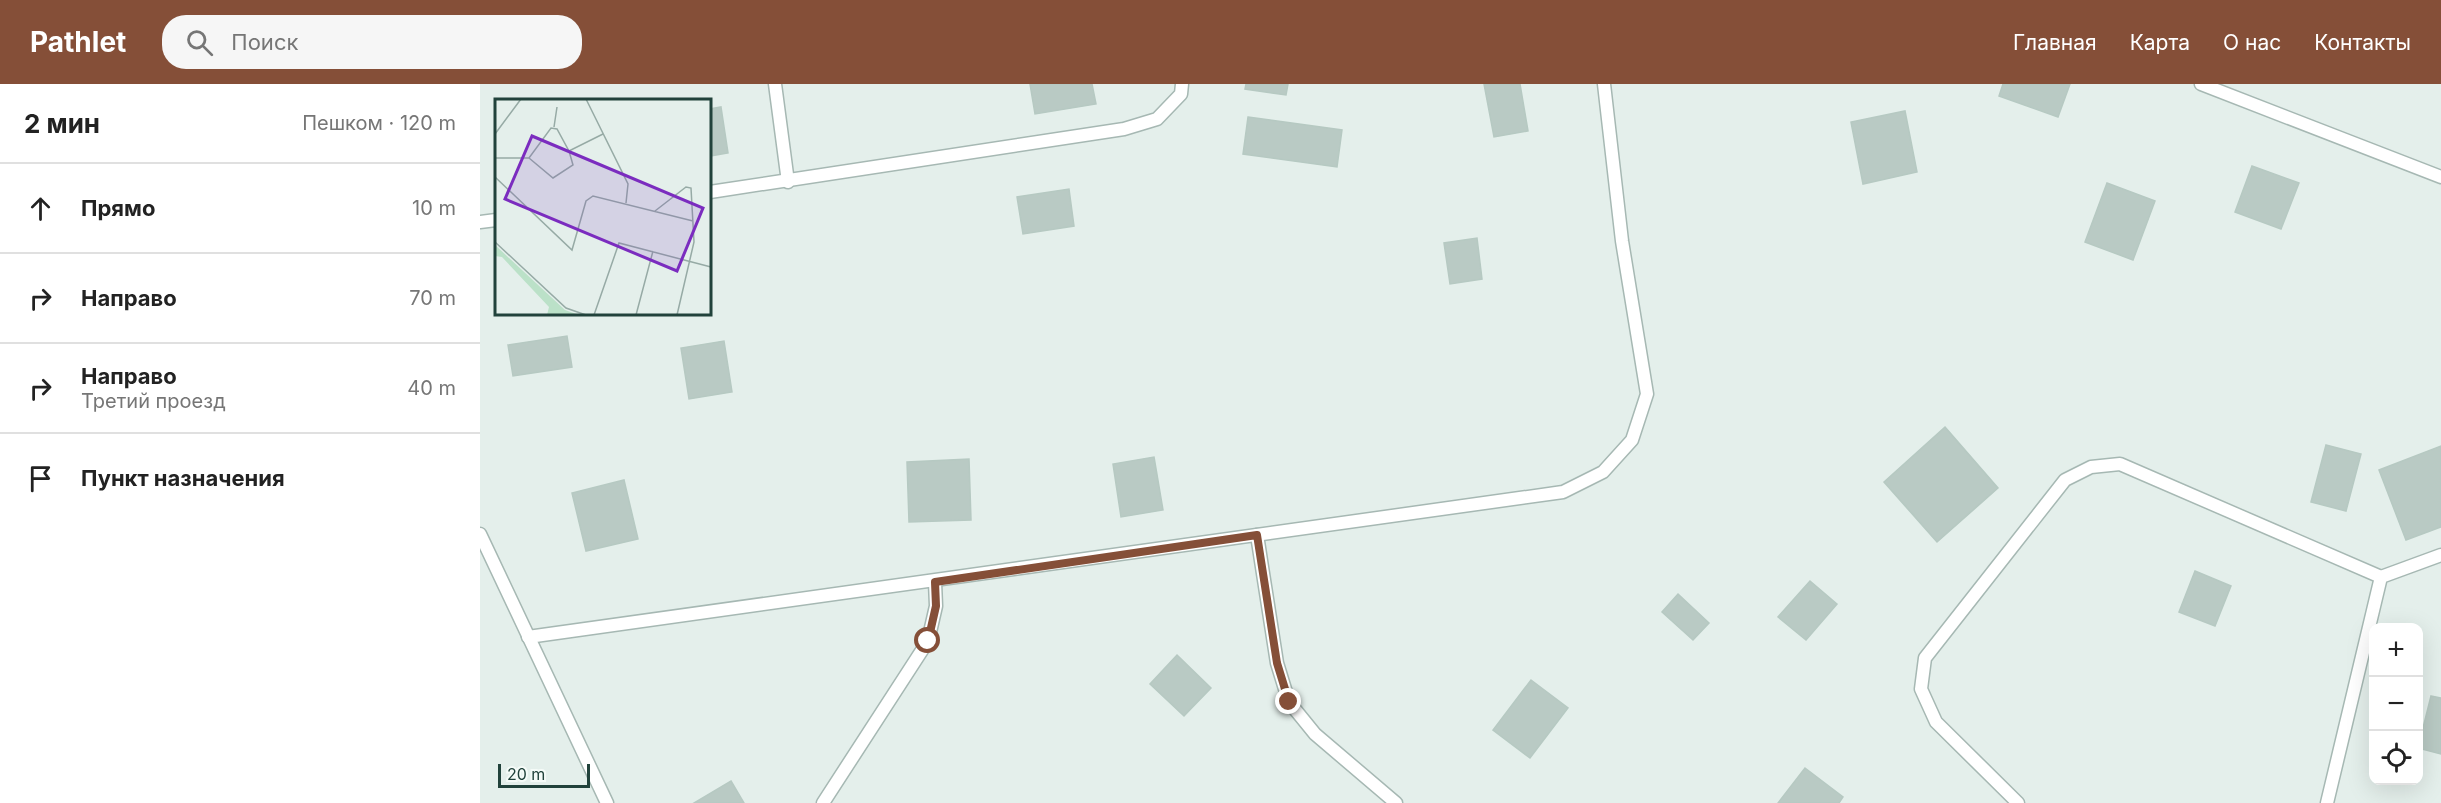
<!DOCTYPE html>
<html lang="ru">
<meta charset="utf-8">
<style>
:root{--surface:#fff;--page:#f6f6f6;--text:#222;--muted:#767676;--line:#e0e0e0;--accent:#854f38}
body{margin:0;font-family:Inter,sans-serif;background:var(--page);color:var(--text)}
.controls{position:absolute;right:18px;bottom:18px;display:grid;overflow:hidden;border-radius:12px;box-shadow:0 6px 24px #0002}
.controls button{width:54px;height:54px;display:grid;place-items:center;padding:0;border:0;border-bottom:2px solid var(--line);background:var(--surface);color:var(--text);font:30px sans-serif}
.scale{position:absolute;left:18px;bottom:15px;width:92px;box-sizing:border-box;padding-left:6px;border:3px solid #21423b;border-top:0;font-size:16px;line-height:21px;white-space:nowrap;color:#21423b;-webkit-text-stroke:4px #f5fbf8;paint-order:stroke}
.stop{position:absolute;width:18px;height:18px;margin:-14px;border:4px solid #854f38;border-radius:50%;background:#fff}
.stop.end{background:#854f38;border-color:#fff;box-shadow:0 2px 6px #0008}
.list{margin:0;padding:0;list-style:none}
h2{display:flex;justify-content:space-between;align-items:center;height:78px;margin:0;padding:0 24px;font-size:26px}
h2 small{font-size:20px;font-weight:400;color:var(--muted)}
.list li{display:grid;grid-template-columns:39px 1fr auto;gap:18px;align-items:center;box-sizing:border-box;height:90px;padding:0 24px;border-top:2px solid var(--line)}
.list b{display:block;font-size:22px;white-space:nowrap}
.list p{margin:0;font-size:20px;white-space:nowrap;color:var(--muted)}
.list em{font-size:20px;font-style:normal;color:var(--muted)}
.icon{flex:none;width:33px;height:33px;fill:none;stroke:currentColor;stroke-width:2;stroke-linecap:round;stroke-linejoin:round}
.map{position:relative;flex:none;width:1961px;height:719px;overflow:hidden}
header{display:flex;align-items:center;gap:36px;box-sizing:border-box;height:84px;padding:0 30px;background:var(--accent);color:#fff}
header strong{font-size:28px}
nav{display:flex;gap:33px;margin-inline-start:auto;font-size:21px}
.search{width:420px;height:54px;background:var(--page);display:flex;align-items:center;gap:15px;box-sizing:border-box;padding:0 21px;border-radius:24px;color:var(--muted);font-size:22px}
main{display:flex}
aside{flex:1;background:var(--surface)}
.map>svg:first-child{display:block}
.building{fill:#b9cac4;stroke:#b6c9c2;stroke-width:1.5}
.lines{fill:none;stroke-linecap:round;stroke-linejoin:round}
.lane-casing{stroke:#a6b8b3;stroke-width:15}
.lane{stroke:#fff;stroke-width:12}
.route{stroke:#854f38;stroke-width:8}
.inset-road{fill:none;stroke:#96aaa5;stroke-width:1.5}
.view{fill:#7b2cbf;fill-opacity:0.15;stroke:#7b2cbf;stroke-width:3}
.inset-edge{fill:none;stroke:#21423b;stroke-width:3}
</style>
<header>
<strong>Pathlet</strong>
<div class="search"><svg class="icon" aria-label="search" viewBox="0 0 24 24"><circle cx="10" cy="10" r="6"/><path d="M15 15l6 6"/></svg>Поиск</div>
<nav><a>Главная</a><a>Карта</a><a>О нас</a><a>Контакты</a></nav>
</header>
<main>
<aside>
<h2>2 мин<small>Пешком · 120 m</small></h2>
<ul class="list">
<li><svg class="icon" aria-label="ahead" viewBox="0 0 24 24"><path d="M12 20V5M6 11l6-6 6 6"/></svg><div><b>Прямо</b></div><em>10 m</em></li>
<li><svg class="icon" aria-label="right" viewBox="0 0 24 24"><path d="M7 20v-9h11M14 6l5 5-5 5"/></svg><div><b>Направо</b></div><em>70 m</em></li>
<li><svg class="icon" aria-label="right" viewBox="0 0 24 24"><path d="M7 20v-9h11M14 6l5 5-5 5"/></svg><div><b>Направо</b><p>Третий проезд</p></div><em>40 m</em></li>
<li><svg class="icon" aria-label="arrive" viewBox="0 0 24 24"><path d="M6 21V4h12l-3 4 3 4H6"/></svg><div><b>Пункт назначения</b></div></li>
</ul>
</aside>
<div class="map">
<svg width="1961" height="719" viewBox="0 0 1961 719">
<rect width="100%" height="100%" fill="#e4efeb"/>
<g class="building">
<polygon points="550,0 612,0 616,20 555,30"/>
<polygon points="766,0 808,0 806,11 765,5"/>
<polygon points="1004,0 1040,0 1048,47 1014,53"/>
<polygon points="1523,0 1590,0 1578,33 1519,12"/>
<polygon points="241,23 248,69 230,72 230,25"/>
<polygon points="1425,27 1437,88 1383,100 1371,38"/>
<polygon points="768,33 862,46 857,83 763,70"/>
<polygon points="1772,82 1819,99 1801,145 1755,128"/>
<polygon points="1627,99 1675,117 1653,176 1605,158"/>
<polygon points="589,105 594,142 543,150 537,113"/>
<polygon points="997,154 1002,195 970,200 964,159"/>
<polygon points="87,252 92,283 33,292 28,261"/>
<polygon points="244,257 252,308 209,315 201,264"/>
<polygon points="1465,343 1518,404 1457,458 1404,398"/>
<polygon points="1846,361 1881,370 1866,427 1831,418"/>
<polygon points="1961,362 1961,443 1926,456 1899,386"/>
<polygon points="674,373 683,426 641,433 633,380"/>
<polygon points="489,375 491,436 429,438 427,378"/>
<polygon points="144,396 158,455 106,467 92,409"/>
<polygon points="1715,487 1751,502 1735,542 1699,528"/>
<polygon points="1330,497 1357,520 1326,556 1298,533"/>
<polygon points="1198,510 1229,539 1213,556 1182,528"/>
<polygon points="697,571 731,604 704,632 670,600"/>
<polygon points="1051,596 1088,624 1050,674 1013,646"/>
<polygon points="1951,612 1961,614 1961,670 1938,664"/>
<polygon points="1325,684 1363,713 1359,719 1298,719"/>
<polygon points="251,697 264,719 214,719"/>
</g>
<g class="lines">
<defs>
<g id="lane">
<polyline points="295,0 308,98"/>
<polyline points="1721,0 1961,93"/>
<polyline points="230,108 644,45 677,35 701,10 702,0"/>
<polyline points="0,138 16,136"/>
<polyline points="0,450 127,719"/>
<polyline points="777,451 797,579 809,618 835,650 916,719"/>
<polyline points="48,553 1083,408 1123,388 1152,356 1167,310 1142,157 1124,0"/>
<polyline points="343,719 448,557 456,522 455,498"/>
<polyline points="1538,719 1456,638 1441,605 1445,574 1585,396 1611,383 1640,380 1901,493"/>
<polyline points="1847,719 1901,493 1961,471"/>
</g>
</defs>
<use href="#lane" class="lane-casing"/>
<use href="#lane" class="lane"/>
</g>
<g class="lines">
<polyline class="route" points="448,557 456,522 455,498 777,451 797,579 809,618"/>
</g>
<g transform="translate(15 15)">
<rect width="216" height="216" fill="#e4efeb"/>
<path d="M0,146l70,65 14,5h-48h16l2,-8 -47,-50 -7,-1z" fill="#bbe1c8"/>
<path class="inset-road" d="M91,0l42,85 -2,19M59,28l3,-20M0,35l26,-35M0,59h34l22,-30 6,1 12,22 34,-17M34,59l24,20 20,-13 -4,-14M0,78l77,73 14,-49 7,-5 100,25M160,112l31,-24 5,1 3,54 -17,73M0,143l71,66 20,7M99,216l25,-72 92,24M141,216l17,-64"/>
<path class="view" d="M37,37l171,72 -26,63 -172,-72z"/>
<rect width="216" height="216" class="inset-edge"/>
</g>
</svg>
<div class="controls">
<button>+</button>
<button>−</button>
<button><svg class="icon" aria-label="locate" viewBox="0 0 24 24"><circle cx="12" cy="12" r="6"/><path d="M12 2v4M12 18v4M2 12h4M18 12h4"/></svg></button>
</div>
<div class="scale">20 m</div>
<div class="stop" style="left:448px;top:557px"></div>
<div class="stop end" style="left:809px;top:618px"></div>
</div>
</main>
